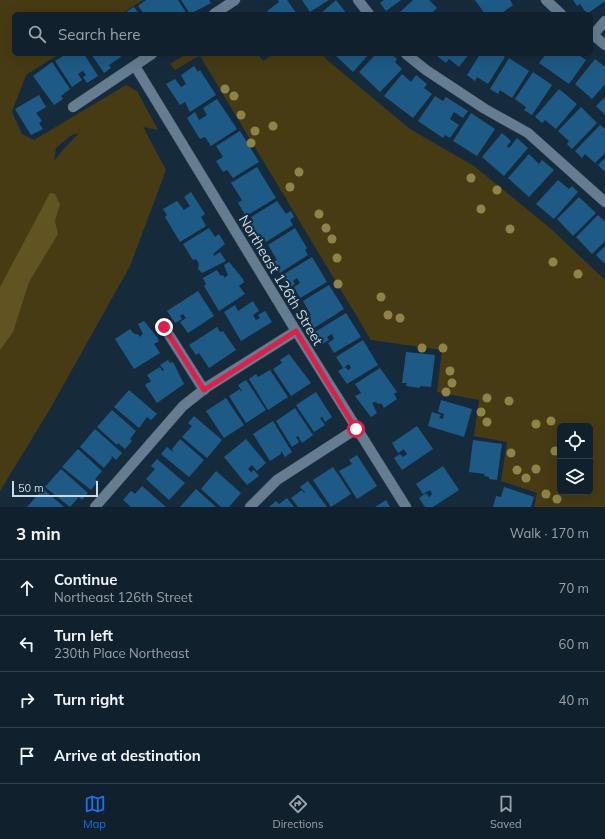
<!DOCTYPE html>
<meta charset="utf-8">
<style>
:root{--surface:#10202d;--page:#192835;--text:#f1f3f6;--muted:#9ca3aa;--line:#303e49;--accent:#1a73e8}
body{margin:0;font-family:Mulish,sans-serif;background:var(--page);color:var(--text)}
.controls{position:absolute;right:12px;bottom:12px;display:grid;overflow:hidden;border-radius:6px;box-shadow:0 4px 16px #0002}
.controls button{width:36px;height:36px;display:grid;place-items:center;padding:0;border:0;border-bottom:1px solid var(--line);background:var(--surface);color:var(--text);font:20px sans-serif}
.scale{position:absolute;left:12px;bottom:10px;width:86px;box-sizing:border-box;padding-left:4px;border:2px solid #ccdae5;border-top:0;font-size:11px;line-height:14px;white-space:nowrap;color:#ccdae5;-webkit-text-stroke:3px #152b3c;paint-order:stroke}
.stop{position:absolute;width:12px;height:12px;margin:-9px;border:3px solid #e11d48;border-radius:50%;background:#fff}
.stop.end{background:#e11d48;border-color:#fff;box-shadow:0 1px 4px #0008}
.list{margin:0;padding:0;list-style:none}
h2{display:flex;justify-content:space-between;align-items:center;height:52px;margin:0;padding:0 16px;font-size:17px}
h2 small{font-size:13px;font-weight:400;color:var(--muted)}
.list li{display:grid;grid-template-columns:26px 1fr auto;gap:12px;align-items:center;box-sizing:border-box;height:56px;padding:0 16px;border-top:1px solid var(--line)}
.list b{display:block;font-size:15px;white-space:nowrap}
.list p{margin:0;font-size:13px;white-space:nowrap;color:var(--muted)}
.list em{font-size:13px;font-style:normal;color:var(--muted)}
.icon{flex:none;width:22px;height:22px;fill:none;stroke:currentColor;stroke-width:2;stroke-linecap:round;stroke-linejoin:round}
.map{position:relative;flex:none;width:605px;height:507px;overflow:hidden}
.search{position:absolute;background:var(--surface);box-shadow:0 4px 16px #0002;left:12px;right:12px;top:12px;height:44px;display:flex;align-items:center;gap:10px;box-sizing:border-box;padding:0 14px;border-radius:6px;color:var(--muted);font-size:15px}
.sheet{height:276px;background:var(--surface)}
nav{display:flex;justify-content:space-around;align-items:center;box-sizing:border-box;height:56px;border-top:1px solid var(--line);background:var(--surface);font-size:11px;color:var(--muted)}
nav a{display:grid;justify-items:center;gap:2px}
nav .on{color:var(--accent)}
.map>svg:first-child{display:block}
.green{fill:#473b14;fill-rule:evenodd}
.water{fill:#625322}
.building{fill:#1d5b86}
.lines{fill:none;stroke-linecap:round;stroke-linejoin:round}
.minor-casing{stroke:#364755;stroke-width:11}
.minor{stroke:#657d91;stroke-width:10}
.tree{fill:#8f8446}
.route{stroke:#e11d48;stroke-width:5}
.labels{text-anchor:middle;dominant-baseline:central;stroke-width:4;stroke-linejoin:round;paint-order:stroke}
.street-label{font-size:14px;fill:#ccdae5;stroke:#152b3c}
</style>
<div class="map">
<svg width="605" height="507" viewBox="0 0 605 507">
<rect width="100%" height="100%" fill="#152b3c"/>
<g class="green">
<path d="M0,0h143l-22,14h-107v40h45l-33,21 -14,37 10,22 12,6 92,-55 11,6 21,39 -15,-3 23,43 -36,96 -80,143 -50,82zM79,133l-17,18 -8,10 2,-13 14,-12z"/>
<path d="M186,54h72l5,7 10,-7h50l3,5 84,70 64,37 76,62 55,52v227h-71l3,-14 -36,-12 6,-39 -33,-6 5,-36 -42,-8 5,-42 -71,-10 -171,-284 -3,1 -22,13 -5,-6zM560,426h30v66h-30z"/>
</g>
<polygon class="water" points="50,193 55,194 60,204 55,221 58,234 29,282 13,332 0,350 0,287"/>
<g class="building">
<polygon points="146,0 178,0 187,14 144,14 138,6"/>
<polygon points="181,0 209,0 211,3 190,14"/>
<polygon points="278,0 287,0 297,14 269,14 267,11 279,2"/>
<polygon points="302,0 329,0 310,12"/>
<polygon points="336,0 347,14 320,14"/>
<polygon points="384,0 401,0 386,11 380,3"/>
<polygon points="413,0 429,0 437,8 431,14 398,14"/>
<polygon points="475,0 510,0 513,5 501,14 485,14"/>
<polygon points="573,0 605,0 605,1 587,14 580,4 577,6"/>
<polygon points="134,7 139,14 123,14"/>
<polygon points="66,54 84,54 98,76 87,83 83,77 86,75 83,71 78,74 82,80 72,87 55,61"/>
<polygon points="91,54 119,54 121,57 109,65 111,68 104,73"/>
<polygon points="334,54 369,54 353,72"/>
<polygon points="376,54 391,54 397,59 395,62 402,69 380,92 359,72"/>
<polygon points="439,54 469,54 459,67 449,59 446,63 437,56"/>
<polygon points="480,54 500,54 505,57 488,84 477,77 475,81 467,75"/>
<polygon points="546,54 577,54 586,60 569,84 539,63"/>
<polygon points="509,58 529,71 512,98 500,90 498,94 490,89"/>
<polygon points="595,59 605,67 605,84 592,99 575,84"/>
<polygon points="52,62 70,89 61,96 63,99 54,105 33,76"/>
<polygon points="194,66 198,72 200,70 216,95 190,112 185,102 180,105 166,84 175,79 181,87 186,84 181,75"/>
<polygon points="533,72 552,85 532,115 524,110 526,107 515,99"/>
<polygon points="402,74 411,82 416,75 427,84 424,88 432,94 413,118 384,96"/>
<polygon points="559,89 577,104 556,129 545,120 542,123 535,117"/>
<polygon points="39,95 46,107 36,113 42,121 39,123 43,129 31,135 15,109"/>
<polygon points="435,96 443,101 446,97 468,111 463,118 454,112 450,119 459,125 450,138 445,135 443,138 418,121"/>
<polygon points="605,97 605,115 596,106"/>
<polygon points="217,99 237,129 211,146 205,137 200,139 187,118 195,112 199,120 207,115 203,108"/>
<polygon points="581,107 597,123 572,149 567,144 569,141 558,131"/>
<polygon points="471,113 495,129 477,156 453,141"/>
<polygon points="600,125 605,129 605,153 595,163 585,154 582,158 575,151"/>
<polygon points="240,131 259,162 233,178 227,170 223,172 216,161 223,157 216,146"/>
<polygon points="502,133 511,141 507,146 509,148 517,138 528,148 504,176 482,157"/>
<polygon points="529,154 539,164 542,160 554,170 529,197 508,178"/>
<polygon points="605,158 605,172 598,165"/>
<polygon points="257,167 276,198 246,216 238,203 242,200 231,183"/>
<polygon points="558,180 569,189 572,186 578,192 554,219 536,204"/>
<polygon points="191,192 205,214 201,217 206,226 180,242 165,217 167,215 163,209 177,201 184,210 190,206 184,197"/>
<polygon points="579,197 596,213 573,236 557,219"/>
<polygon points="277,201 286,214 291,211 294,217 290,220 293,225 266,242 260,234 258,235 250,223 253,221 251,217"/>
<polygon points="598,215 605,222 605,241 592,254 576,237"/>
<polygon points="209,228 215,237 219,234 225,244 213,254 214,256 220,252 226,261 202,273 198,269 199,264 196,259 193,260 183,244"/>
<polygon points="295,228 307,248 305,250 308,255 280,273 273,262 277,260 268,245"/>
<polygon points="605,246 605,264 596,255"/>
<polygon points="312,257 327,282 300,298 294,287 300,283 297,278 293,281 295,284 289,288 281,276"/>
<polygon points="229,262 243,279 244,282 239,286 245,294 219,311 204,286 206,284 203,278 217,270 220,275 224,276 224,278 228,275 224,265"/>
<polygon points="329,285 344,309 314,328 310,324 311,320 309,316 311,315 303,301"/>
<polygon points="198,291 214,316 188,333 180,322 186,318 183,314 180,316 182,319 175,323 167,311"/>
<polygon points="253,301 259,311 253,315 256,320 260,318 258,315 265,311 272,322 241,341 224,312 235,305 238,311"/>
<polygon points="346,313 361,337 334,353 328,343 334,339 332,334 327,337 329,340 322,344 315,332"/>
<polygon points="144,321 157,337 159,341 154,344 160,353 134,369 115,339 130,329 133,333 139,335 139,337 143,334 138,324"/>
<polygon points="217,327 220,332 223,331 236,350 209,368 199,353 196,355 189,345"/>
<polygon points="363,340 378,365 347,384 338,371 345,367 348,370 351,368 349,364 343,368 336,357"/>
<polygon points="406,352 435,355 431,387 420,386 420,388 406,386 407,383 402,383"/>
<polygon points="289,354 311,383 291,396 273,369 282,363 280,360"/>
<polygon points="168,360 170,363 173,362 184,384 157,403 145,385 151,381 147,375 160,367 162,371 164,370 160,365"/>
<polygon points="380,368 397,392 394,394 397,399 384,408 382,404 376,403 377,401 372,403 377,413 371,417 355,396 361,393 355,384"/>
<polygon points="270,370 288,397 268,410 249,379 256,374 258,377"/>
<polygon points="246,380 266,410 246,423 229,396 240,389 241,392 242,391 238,385"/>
<polygon points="129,390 157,414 151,420 147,417 139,428 114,407"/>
<polygon points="316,392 332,417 325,422 322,417 320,418 325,425 314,432 296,405"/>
<polygon points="226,398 244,425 224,438 206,411"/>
<polygon points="441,400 472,409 464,437 428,426 432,412 441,415 439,418 443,419 444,414 438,412"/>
<polygon points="295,408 313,435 302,443 298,436 296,437 299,442 292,447 276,421"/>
<polygon points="112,410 136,431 130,439 132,441 125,449 118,443 117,445 97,427"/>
<polygon points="194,416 222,440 207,458 182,437 192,426 188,423"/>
<polygon points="273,421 292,452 285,457 281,451 281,454 270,461 253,434"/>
<polygon points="417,426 433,449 402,470 394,458 400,454 403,457 407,454 404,449 398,453 392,443"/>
<polygon points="95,429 122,453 116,460 111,455 112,458 104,468 80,447"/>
<polygon points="180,439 204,460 189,477 161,454 167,447 173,452 172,449"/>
<polygon points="246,439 266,463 257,471 252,465 248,469 251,472 254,470 259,476 247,485 224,457"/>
<polygon points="473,440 502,444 497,480 489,479 489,477 484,476 485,474 469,472"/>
<polygon points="78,449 102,471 95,479 98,481 91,490 62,467"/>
<polygon points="357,455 377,486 357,499 339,471 352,464 349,460"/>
<polygon points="157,459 185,483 169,500 146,479 155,469 151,466"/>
<polygon points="443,466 459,490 433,507 425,507 419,498 426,493 429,497 432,494 430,490 423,494 416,484"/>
<polygon points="333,467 351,494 331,507 313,480"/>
<polygon points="61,469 88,493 82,500 76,495 78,498 70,507 45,487"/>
<polygon points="216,471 241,493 229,507 221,507 201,489"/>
<polygon points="308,481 327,507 298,507 291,498 302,490 304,493 305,492 300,487"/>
<polygon points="142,486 166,507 131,507 123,500 131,491 135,494"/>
<polygon points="504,487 534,497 531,507 493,507 496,496 501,497"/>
<polygon points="43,489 64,507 27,507"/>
<polygon points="196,489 216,507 180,507"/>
<polygon points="287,498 294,507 269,507 276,501 279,504"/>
<polygon points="386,500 390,507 375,507"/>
</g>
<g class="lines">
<defs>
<g id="minor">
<polyline points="358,0 369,14"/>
<polyline points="546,0 561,14"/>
<polyline points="214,14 235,0"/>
<polyline points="591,33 605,45"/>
<polyline points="593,35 605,21"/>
<polyline points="406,54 426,70 485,109 528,133 605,202"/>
<polyline points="135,66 296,331 406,507"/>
<polyline points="73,107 152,54"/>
<polyline points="164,327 204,390"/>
<polyline points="95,507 183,406 207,387 296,331"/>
<polyline points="250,507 277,480 356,429"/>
</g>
</defs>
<use href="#minor" class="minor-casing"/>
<use href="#minor" class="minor"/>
</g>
<g class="tree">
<circle cx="225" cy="89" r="4.5"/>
<circle cx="234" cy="96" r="4.5"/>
<circle cx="241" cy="115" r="4.5"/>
<circle cx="273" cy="126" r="4.5"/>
<circle cx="255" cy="131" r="4.5"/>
<circle cx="251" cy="143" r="4.5"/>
<circle cx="299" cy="172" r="4.5"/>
<circle cx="471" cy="178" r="4.5"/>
<circle cx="290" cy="187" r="4.5"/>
<circle cx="497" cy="190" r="4.5"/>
<circle cx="481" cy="209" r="4.5"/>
<circle cx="319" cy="214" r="4.5"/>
<circle cx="326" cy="228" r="4.5"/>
<circle cx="510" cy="229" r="4.5"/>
<circle cx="332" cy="239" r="4.5"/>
<circle cx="337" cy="258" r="4.5"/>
<circle cx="553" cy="262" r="4.5"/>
<circle cx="578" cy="274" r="4.5"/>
<circle cx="338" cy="284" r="4.5"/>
<circle cx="381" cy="297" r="4.5"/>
<circle cx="388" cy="315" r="4.5"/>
<circle cx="400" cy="318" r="4.5"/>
<circle cx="422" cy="348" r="4.5"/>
<circle cx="443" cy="348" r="4.5"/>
<circle cx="450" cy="371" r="4.5"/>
<circle cx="452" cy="383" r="4.5"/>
<circle cx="446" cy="392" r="4.5"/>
<circle cx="487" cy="398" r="4.5"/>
<circle cx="509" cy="401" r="4.5"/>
<circle cx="481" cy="412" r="4.5"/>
<circle cx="551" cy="421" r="4.5"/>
<circle cx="487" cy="422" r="4.5"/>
<circle cx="536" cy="424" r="4.5"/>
<circle cx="555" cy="451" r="4.5"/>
<circle cx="511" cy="453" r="4.5"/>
<circle cx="536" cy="469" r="4.5"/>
<circle cx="517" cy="470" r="4.5"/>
<circle cx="526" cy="478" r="4.5"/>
<circle cx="546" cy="494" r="4.5"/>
<circle cx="557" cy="499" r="4.5"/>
</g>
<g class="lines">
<polyline class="route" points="164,327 204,390 296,331 356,429"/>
</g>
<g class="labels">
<g class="street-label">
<text transform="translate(281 280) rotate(59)">Northeast 126th Street</text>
</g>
</g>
</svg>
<div class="controls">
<button><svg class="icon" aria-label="locate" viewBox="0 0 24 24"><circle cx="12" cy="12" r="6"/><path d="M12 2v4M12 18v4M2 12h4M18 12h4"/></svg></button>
<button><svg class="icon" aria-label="layers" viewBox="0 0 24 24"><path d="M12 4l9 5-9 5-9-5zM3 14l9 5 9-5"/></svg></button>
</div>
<div class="scale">50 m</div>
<div class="stop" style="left:356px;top:429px"></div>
<div class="stop end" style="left:164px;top:327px"></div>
<div class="search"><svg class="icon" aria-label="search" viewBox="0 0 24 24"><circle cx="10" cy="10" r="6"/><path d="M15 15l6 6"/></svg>Search here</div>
</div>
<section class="sheet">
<h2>3 min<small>Walk · 170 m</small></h2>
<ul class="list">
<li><svg class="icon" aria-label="ahead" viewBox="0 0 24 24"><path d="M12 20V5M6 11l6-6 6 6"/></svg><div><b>Continue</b><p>Northeast 126th Street</p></div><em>70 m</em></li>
<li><svg class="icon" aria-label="left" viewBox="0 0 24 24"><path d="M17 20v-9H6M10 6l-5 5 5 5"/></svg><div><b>Turn left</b><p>230th Place Northeast</p></div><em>60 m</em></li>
<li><svg class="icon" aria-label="right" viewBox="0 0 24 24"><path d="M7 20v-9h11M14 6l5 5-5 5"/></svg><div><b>Turn right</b></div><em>40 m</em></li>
<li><svg class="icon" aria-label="arrive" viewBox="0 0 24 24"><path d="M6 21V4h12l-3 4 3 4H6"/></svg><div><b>Arrive at destination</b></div></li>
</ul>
</section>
<nav>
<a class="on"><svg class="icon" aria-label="map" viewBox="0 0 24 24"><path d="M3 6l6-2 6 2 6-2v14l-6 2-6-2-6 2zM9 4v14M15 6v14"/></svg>Map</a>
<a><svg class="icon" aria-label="directions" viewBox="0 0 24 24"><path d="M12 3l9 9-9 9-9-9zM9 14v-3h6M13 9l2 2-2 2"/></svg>Directions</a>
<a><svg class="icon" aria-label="saved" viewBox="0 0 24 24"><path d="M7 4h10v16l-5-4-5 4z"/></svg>Saved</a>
</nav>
